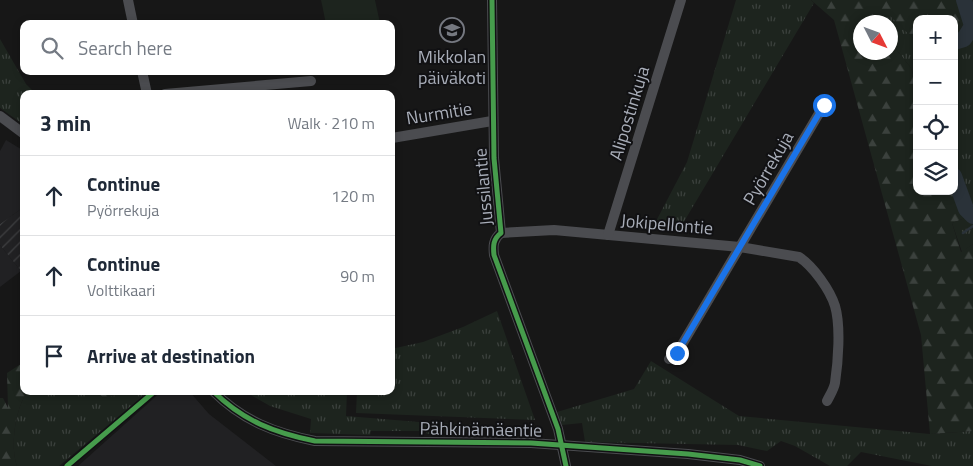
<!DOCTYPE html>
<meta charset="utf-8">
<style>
:root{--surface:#fff;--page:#f2f2f3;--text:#1f2937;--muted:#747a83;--line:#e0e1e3}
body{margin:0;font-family:"Titillium Web",sans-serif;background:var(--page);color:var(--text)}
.controls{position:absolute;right:15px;top:15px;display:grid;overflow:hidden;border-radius:10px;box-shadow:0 2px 8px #0003}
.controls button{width:45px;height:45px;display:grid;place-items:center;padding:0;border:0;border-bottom:1px solid var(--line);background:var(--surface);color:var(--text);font:25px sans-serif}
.compass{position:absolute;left:853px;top:15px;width:45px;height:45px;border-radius:50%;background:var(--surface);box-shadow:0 2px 8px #0003;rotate:132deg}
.stop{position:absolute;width:15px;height:15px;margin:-11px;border:4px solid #1a73e8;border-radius:50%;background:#fff}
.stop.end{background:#1a73e8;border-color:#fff;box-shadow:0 1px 5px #0008}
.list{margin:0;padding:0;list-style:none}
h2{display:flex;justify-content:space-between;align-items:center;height:65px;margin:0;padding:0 20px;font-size:21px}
h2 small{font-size:16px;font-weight:400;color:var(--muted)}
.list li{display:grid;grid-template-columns:32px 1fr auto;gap:15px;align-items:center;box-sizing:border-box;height:80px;padding:0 20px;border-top:1px solid var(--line)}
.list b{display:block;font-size:19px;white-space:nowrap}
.list p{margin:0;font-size:16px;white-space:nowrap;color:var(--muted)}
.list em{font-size:16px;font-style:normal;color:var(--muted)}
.icon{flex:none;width:28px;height:28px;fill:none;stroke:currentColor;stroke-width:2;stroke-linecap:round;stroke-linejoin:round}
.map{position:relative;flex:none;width:973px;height:466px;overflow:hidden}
.search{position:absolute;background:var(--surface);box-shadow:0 2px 8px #0003;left:20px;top:20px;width:375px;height:55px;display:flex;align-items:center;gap:12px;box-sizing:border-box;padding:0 18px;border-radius:10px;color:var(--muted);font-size:19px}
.panel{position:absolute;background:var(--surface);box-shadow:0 2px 8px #0003;left:20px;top:90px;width:375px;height:305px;border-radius:10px}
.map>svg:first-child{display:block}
.built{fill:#212123}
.industrial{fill:url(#industrial-furrows)}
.grass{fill:url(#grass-tufts)}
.forest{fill:url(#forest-firs)}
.green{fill:#1d241e}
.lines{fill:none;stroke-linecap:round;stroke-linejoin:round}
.stream{stroke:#2a3239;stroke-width:2.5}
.river{stroke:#2a3239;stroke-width:16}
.minor{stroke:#4b4c50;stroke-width:10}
.cycleway-casing{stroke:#111113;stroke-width:8}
.cycleway{stroke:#469c4c;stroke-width:5}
.route{stroke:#1a73e8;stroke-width:6}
.labels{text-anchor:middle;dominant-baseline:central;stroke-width:4;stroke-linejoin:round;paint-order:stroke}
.poi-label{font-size:18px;fill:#a8adb8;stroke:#111113}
.street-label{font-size:18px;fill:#a8adb8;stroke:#111113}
</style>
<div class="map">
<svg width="973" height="466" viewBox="0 0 973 466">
<defs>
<pattern id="industrial-furrows" width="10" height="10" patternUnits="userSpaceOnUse" patternTransform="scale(1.25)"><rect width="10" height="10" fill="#212123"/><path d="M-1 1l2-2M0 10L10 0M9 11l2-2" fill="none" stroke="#3e3f41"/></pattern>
<pattern id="grass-tufts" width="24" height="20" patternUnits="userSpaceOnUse" patternTransform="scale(1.25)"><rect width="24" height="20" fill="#1d241e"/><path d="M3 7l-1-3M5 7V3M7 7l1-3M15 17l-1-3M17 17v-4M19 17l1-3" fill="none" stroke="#3b413d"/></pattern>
<pattern id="forest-firs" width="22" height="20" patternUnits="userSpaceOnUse" patternTransform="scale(1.25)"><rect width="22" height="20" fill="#1d241e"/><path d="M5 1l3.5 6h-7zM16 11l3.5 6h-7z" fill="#3b413d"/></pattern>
</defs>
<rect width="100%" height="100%" fill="#171717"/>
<g class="built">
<polygon points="6,140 24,151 24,207 0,224 0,151"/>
<polygon points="0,245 21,271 0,287"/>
<polygon points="162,391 189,391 209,414 276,466 78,466"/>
</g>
<polygon class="industrial" points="24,207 24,270 21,271 0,245 0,224"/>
<g class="grass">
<polygon points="736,0 811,0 814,3 679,230 653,227 687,162"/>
<path d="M957,0h16v244l-11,8 -10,-29 13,-5 -11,-29v-152c9,-2 12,-7 14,-16z"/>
<polygon points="885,10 917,42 917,86 911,68 891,43 890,22 875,22"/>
<polygon points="0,39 26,84 36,94 24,94 24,125 0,108"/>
<polygon points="497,311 535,420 356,413 357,391 391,391 391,349 423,342 463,327"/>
<polygon points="651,361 739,416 930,434 973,431 973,466 932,466 861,452 847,466 830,466 795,446 781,441 767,451 738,445 585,442 582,423 562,425 557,412 634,389"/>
<path d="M28,391h69l6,7 30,-7h16l-90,75h-42c-7,-20 -2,-58 11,-75z"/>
<polygon points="244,391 347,391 346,416 431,423 486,425 463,435 427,434 426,431 371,431 370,435 310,433 311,419 270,406"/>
</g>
<g class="forest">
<path d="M811,0h146l11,21c-2,9 -5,14 -14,16v-18h-37v23l-32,-31 -10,11h-15v30h30l1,-9 20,25 6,18v105h37v-2l11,29 -13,5 9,29 12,-8v187l-43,3 -9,-99 -87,-315z"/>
<path d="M24,362v29h4c-13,17 -18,55 -11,75h-17v-68h3l5,10 -1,-35z"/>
<polygon points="97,391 133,391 103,398"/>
</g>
<polygon class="green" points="321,0 375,0 380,23 326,24"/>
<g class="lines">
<polyline class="stream" points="963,233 973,226"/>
<g class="river">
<polyline points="954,42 964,39 972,26 964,0"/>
<polyline points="954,176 966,209 973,216"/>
</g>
<g class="minor">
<polyline points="128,0 133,24"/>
<path d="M492,0l2,158 7,75c-8,6 -8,13 -7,22l64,174 8,37"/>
<polyline points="142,71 147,94"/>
<polyline points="165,94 311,81"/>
<polyline points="0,116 24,134"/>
<polyline points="392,138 492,121"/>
<path d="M501,233l53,-3 186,17 59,10c14,9 31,33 36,49 6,20 3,57 0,77 -1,6 -5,12 -8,18"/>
<polyline points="608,235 681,0"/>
<polyline points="669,359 677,353 824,105"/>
<path d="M213,391c30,30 62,42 102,50l216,2 157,11 52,6 20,6"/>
</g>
<defs>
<g id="cycleway">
<path d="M492,0l2,158 7,75c-8,6 -8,13 -7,22l64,174 8,37"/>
<path d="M213,391c30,30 62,42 102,50l216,2 157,11 52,6 20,6"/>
<polyline points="67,466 155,391"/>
</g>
</defs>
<use href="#cycleway" class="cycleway-casing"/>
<use href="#cycleway" class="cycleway"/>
</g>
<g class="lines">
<polyline class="route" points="677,353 824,105"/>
</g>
<defs>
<symbol id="school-ring" viewBox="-11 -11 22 22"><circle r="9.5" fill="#111113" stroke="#757880" stroke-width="1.5"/><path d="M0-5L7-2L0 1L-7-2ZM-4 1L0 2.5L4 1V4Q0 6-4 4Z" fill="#757880"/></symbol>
</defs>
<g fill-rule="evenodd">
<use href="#school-ring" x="438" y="16" width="28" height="28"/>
</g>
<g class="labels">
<g class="poi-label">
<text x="452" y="56">Mikkolan<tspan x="452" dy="21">päiväkoti</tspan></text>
</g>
<g class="street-label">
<text transform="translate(439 113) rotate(-9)">Nurmitie</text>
<text transform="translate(629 113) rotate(-73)">Alipostinkuja</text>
<text transform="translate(768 168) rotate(-60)">Pyörrekuja</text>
<text transform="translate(483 187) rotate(-95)">Jussilantie</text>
<text transform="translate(667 224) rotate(5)">Jokipellontie</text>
<text transform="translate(481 429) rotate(1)">Pähkinämäentie</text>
</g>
</g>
</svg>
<div class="controls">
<button>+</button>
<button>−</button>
<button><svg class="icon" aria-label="locate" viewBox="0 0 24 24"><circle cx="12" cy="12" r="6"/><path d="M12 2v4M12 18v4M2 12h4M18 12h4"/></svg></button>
<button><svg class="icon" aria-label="layers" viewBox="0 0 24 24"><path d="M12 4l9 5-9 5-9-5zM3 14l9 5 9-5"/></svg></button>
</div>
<svg class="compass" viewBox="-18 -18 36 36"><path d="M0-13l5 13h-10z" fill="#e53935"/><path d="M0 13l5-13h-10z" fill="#747a83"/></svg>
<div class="stop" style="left:824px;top:105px"></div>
<div class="stop end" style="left:677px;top:353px"></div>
<div class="search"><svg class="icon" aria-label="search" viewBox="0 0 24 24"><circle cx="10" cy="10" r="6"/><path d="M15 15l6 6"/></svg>Search here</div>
<section class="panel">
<h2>3 min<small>Walk · 210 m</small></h2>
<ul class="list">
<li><svg class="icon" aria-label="ahead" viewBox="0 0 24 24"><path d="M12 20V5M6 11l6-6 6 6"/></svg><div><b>Continue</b><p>Pyörrekuja</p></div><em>120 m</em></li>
<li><svg class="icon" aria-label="ahead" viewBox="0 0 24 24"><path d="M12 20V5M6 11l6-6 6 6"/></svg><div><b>Continue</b><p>Volttikaari</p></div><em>90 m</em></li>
<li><svg class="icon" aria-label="arrive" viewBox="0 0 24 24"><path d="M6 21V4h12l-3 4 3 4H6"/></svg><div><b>Arrive at destination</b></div></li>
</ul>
</section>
</div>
